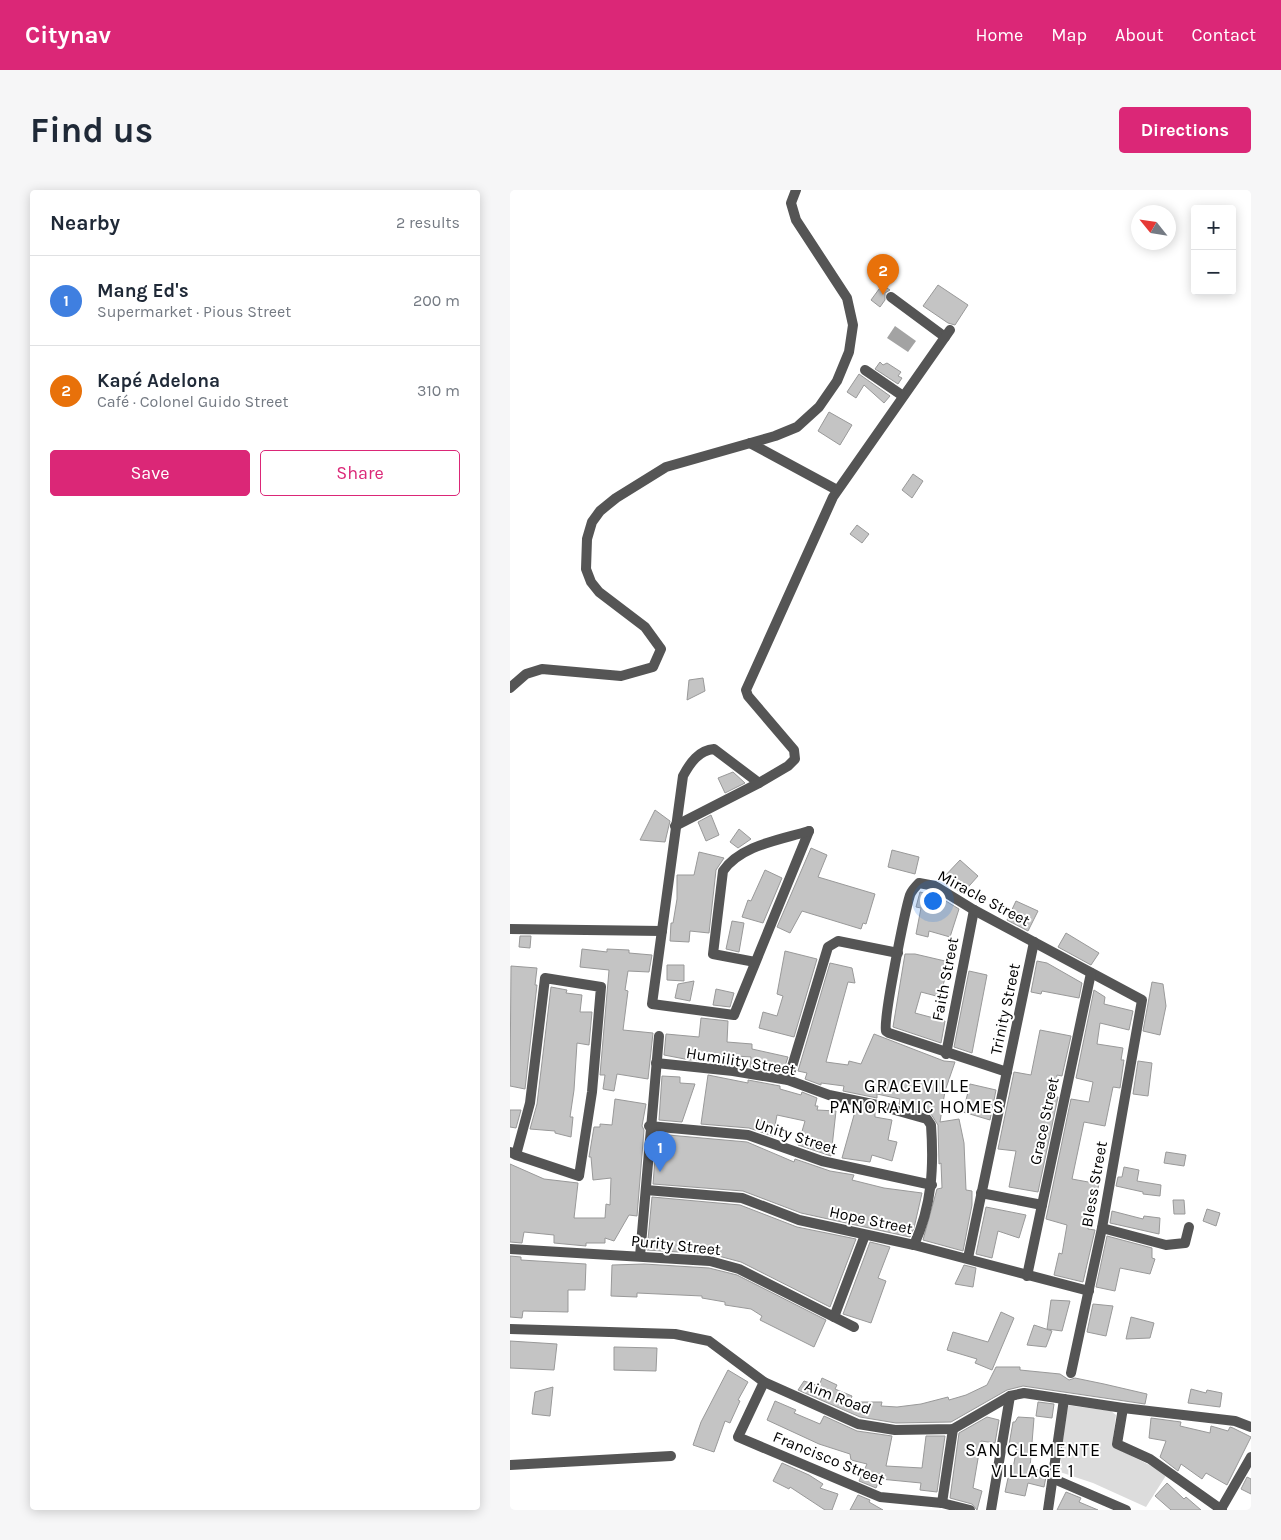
<!DOCTYPE html>
<meta charset="utf-8">
<style>
:root{--surface:#fff;--page:#f6f6f7;--text:#1f2937;--muted:#747a83;--line:#e0e1e3;--accent:#db2777}
body{margin:0;font-family:Karla,sans-serif;background:var(--page);color:var(--text)}
.controls{position:absolute;right:15px;top:15px;display:grid;overflow:hidden;border-radius:5px;box-shadow:0 2px 12px #0003}
.controls button{width:45px;height:45px;display:grid;place-items:center;padding:0;border:0;border-bottom:1px solid var(--line);background:var(--surface);color:var(--text);font:25px sans-serif}
.compass{position:absolute;left:621px;top:15px;width:45px;height:45px;border-radius:50%;background:var(--surface);box-shadow:0 2px 12px #0003;rotate:300deg}
.you{position:absolute;left:422px;top:710px;width:18px;height:18px;margin:-12px;border:4px solid #fff;border-radius:50%;background:#1a73e8;box-shadow:0 0 0 8px #1a73e833}
.badge{display:grid;place-items:center;width:32px;height:32px;border-radius:50%;background:var(--accent);color:#fff;font-size:16px;font-weight:700}
.pin{position:absolute;translate:-50% -41px;filter:drop-shadow(0 1px 2px #0008)}
.pin::after{content:'';position:absolute;top:26px;width:18px;height:15px;background:inherit;clip-path:polygon(0 0,100% 0,50% 100%)}
.list{margin:0;padding:0;list-style:none}
h2{display:flex;justify-content:space-between;align-items:center;height:65px;margin:0;padding:0 20px;font-size:21px}
h2 small{font-size:16px;font-weight:400;color:var(--muted)}
.list li{display:grid;grid-template-columns:32px 1fr auto;gap:15px;align-items:center;box-sizing:border-box;height:90px;padding:0 20px;border-top:1px solid var(--line)}
.list b{display:block;font-size:19px;white-space:nowrap}
.list p{margin:0;font-size:16px;white-space:nowrap;color:var(--muted)}
.list em{font-size:16px;font-style:normal;color:var(--muted)}
.actions{display:flex;gap:10px;padding:15px 20px}
.actions a{flex:1;padding:11px 0;border:1px solid var(--accent);border-radius:5px;text-align:center;font-size:18px;color:var(--accent)}
.actions .main{background:var(--accent);color:#fff}
.map{position:relative;flex:none;width:741px;height:1320px;overflow:hidden;border-radius:5px}
header{display:flex;align-items:center;gap:30px;box-sizing:border-box;height:70px;padding:0 25px;background:var(--accent);color:#fff}
header strong{font-size:24px}
nav{display:flex;gap:28px;margin-inline-start:auto;font-size:18px}
.intro{display:flex;align-items:center;justify-content:space-between;box-sizing:border-box;height:120px;padding:0 30px}
h1{margin:0;font-size:35px}
.button{padding:12px 22px;border-radius:5px;background:var(--accent);color:#fff;font-size:18px;font-weight:700}
main{display:flex;gap:30px;padding:0 30px}
aside{flex:1;background:var(--surface);border-radius:5px;box-shadow:0 2px 12px #0003}
.map>svg:first-child{display:block}
.green{fill:#dcdcdc}
.water{fill:#a3a3a3}
.building{fill:#c4c4c4;stroke:#999}
.lines{fill:none;stroke-linecap:round;stroke-linejoin:round}
.minor{stroke:#555;stroke-width:10}
.tertiary{stroke:#555;stroke-width:10}
.labels{text-anchor:middle;dominant-baseline:central;stroke-width:4;stroke-linejoin:round;paint-order:stroke}
.street-label{font-size:16px;fill:#000;stroke:#fff}
.neighbourhood-label{font-size:18px;letter-spacing:1px;fill:#000;stroke:#fff}
</style>
<header>
<strong>Citynav</strong>
<nav><a>Home</a><a>Map</a><a>About</a><a>Contact</a></nav>
</header>
<div class="intro"><h1>Find us</h1><a class="button">Directions</a></div>
<main>
<aside>
<h2>Nearby<small>2 results</small></h2>
<ul class="list">
<li><span class="badge" style="background:#3f7fe0">1</span><div><b>Mang Ed's</b><p>Supermarket · Pious Street</p></div><em>200 m</em></li>
<li><span class="badge" style="background:#e8710a">2</span><div><b>Kapé Adelona</b><p>Café · Colonel Guido Street</p></div><em>310 m</em></li>
</ul>
<div class="actions"><a class="main">Save</a><a>Share</a></div>
</aside>
<div class="map">
<svg width="741" height="1320" viewBox="0 0 741 1320">
<rect width="100%" height="100%" fill="#fff"/>
<polygon class="green" points="556,1215 601,1221 606,1225 602,1256 657,1284 636,1317 583,1293 550,1282"/>
<polygon class="water" points="385,136 406,151 398,162 377,148"/>
<g class="building">
<polygon points="372,95 380,100 375,103 375,110 370,117 361,110"/>
<polygon points="428,95 458,115 445,135 438,133 413,116"/>
<polygon points="370,172 373,175 377,173 391,182 388,186 392,188 388,194 365,179"/>
<polygon points="349,184 380,206 374,213 354,195 346,208 337,202"/>
<polygon points="319,222 342,235 330,255 308,241"/>
<polygon points="403,284 413,291 402,308 392,300"/>
<polygon points="347,335 359,344 352,353 340,344"/>
<polygon points="193,488 195,501 177,510 179,490"/>
<polygon points="223,582 235,593 215,603 208,588"/>
<polygon points="145,620 160,631 155,652 130,650"/>
<polygon points="201,625 209,645 196,651 188,632"/>
<polygon points="229,639 241,649 228,658 220,652"/>
<polygon points="301,658 317,665 308,687 365,704 356,734 353,733 351,739 292,721 280,743 267,737"/>
<polygon points="382,660 409,667 405,684 378,677"/>
<polygon points="189,662 214,668 206,680 199,743 180,741 179,752 160,751 161,733 163,733 167,709 167,685 184,685"/>
<polygon points="450,670 468,686 452,704 433,688"/>
<polygon points="255,680 272,688 253,733 232,727 238,710 241,711"/>
<polygon points="410,702 431,708 449,719 440,747 419,741 418,747 406,744 411,718 406,717"/>
<polygon points="506,711 528,721 518,741 497,730"/>
<polygon points="222,731 234,733 229,762 216,759"/>
<polygon points="556,743 589,763 581,775 548,757"/>
<polygon points="10,746 21,746 20,758 9,757"/>
<polygon points="72,759 97,762 97,759 119,760 119,763 142,765 139,782 118,781 115,800 118,801 113,840 143,843 138,889 107,884 104,901 93,899 95,885 90,885 99,780 70,777"/>
<polygon points="275,761 307,769 284,847 249,838 253,822 267,826 273,806 267,804"/>
<polygon points="395,764 405,764 435,771 431,787 435,788 430,807 411,802 405,823 435,831 431,853 383,837"/>
<polygon points="527,771 537,773 572,793 569,808 532,801 531,804 521,802"/>
<polygon points="320,773 342,778 345,793 338,792 316,872 338,875 339,871 351,874 364,844 434,871 445,872 435,901 430,932 449,929 454,953 456,1000 462,1001 462,1015 453,1061 413,1050 427,999 432,998 431,973 429,974 428,935 421,924 389,914 390,909 367,904 367,908 333,901 334,896 311,893 311,895 295,889 297,883 288,881"/>
<polygon points="157,775 174,775 174,791 157,790"/>
<polygon points="1,776 27,778 25,795 27,795 15,899 0,896"/>
<polygon points="459,781 477,785 462,863 444,857"/>
<polygon points="184,791 180,811 165,808 168,794"/>
<polygon points="642,792 653,794 656,816 650,845 633,841"/>
<polygon points="41,797 57,800 56,803 72,805 70,822 82,822 79,855 67,853 64,900 60,927 63,927 61,947 45,943 45,941 20,939 27,914"/>
<polygon points="206,799 224,803 220,817 203,815"/>
<polygon points="584,800 595,807 594,814 623,821 619,840 590,833 587,854 613,858 611,870 614,870 610,898 603,897 595,936 574,932 562,989 589,994 585,1010 579,1009 578,1039 585,1040 573,1092 544,1085 549,1063 552,1064 557,1035 536,1029 561,909 579,912 583,892 566,888"/>
<polygon points="191,828 218,831 217,852 242,854 242,859 278,867 273,882 240,877 241,867 211,865 211,869 180,870 154,865 156,844 189,847"/>
<polygon points="530,840 561,846 552,886 547,885 543,907 548,907 528,1002 499,997 506,961 488,959 504,882 521,885"/>
<polygon points="628,871 642,873 638,906 623,904"/>
<polygon points="198,885 238,893 238,890 270,896 270,899 291,905 292,902 307,908 305,916 308,916 307,920 326,921 321,966 288,955 295,931 267,925 263,946 239,938 191,934"/>
<polygon points="152,886 170,887 170,893 185,894 172,932 149,930"/>
<polygon points="460,894 486,900 480,930 453,922"/>
<polygon points="105,909 136,914 132,936 134,940 127,1026 119,1025 104,1051 95,1048 95,1053 76,1053 76,1056 44,1053 44,1045 14,1042 12,1053 0,1052 0,974 34,989 68,993 64,1028 95,1028 96,1014 100,1015 101,988 83,990 81,967 79,967 84,937 90,937 90,934 102,935"/>
<polygon points="346,918 365,922 365,927 382,930 378,950 387,952 382,971 362,965 360,972 332,968"/>
<polygon points="0,920 11,920 6,938 0,937"/>
<polygon points="147,944 237,952 284,972 285,969 320,981 344,985 342,990 374,998 412,1003 404,1038 400,1047 291,1023 233,1001 143,994"/>
<polygon points="656,962 676,965 674,976 654,973"/>
<polygon points="614,977 629,980 627,991 651,995 650,1006 633,1004 633,1002 606,996 608,987 612,987"/>
<polygon points="142,1007 230,1015 287,1037 346,1049 320,1117 231,1072 201,1064 137,1060"/>
<polygon points="663,1010 674,1010 675,1024 664,1024"/>
<polygon points="476,1017 516,1025 509,1048 488,1041 482,1068 466,1064"/>
<polygon points="697,1019 710,1023 706,1036 693,1031"/>
<polygon points="602,1021 633,1029 634,1026 650,1028 649,1044 600,1033"/>
<polygon points="597,1046 642,1058 642,1068 645,1069 640,1084 610,1078 605,1101 586,1097"/>
<polygon points="360,1052 380,1057 368,1088 376,1091 361,1133 333,1124"/>
<polygon points="0,1066 11,1067 11,1070 76,1074 75,1100 58,1100 58,1122 13,1121 12,1128 0,1127"/>
<polygon points="134,1074 199,1078 227,1085 316,1130 304,1157 250,1130 252,1126 241,1119 215,1115 215,1112 192,1108 192,1106 127,1103 127,1107 101,1106 102,1075"/>
<polygon points="454,1075 466,1078 463,1097 445,1094"/>
<polygon points="541,1110 560,1111 552,1141 537,1139"/>
<polygon points="583,1114 603,1116 596,1146 577,1142"/>
<polygon points="491,1122 504,1128 482,1180 465,1173 467,1169 437,1160 443,1142 478,1152"/>
<polygon points="621,1127 644,1133 640,1148 616,1149"/>
<polygon points="524,1135 542,1141 536,1157 517,1155"/>
<polygon points="0,1151 47,1154 44,1180 0,1178"/>
<polygon points="104,1157 147,1158 146,1181 104,1180"/>
<polygon points="486,1177 510,1177 510,1180 550,1184 559,1190 565,1188 594,1194 637,1204 635,1214 513,1196 497,1200 441,1232 386,1233 350,1227 288,1200 294,1191 309,1196 312,1188 327,1195 325,1199 342,1206 340,1212 372,1212 371,1216 387,1217 411,1214 438,1207 439,1210 456,1205 477,1195"/>
<polygon points="218,1180 238,1192 228,1210 230,1211 220,1233 215,1231 204,1262 183,1255 191,1232"/>
<polygon points="43,1197 40,1226 22,1224 25,1202"/>
<polygon points="681,1199 696,1203 697,1200 712,1203 710,1217 678,1213"/>
<polygon points="265,1211 286,1220 284,1223 310,1234 314,1226 347,1241 382,1246 376,1276 412,1278 416,1246 435,1246 427,1302 410,1300 411,1293 370,1289 366,1298 349,1291 357,1274 341,1270 340,1264 309,1254 257,1230"/>
<polygon points="528,1212 544,1214 542,1228 526,1226"/>
<polygon points="477,1227 489,1230 485,1253 471,1251 463,1298 472,1301 467,1320 462,1314 440,1308 449,1243"/>
<polygon points="508,1227 524,1228 520,1278 537,1282 534,1297 518,1293 515,1306 495,1302 498,1288 501,1289 507,1257 499,1255 503,1232 505,1232"/>
<polygon points="641,1228 671,1232 670,1236 700,1243 701,1236 718,1241 720,1237 723,1238 741,1247 717,1295 696,1283 692,1289 671,1274 668,1281 650,1267 656,1251 639,1248"/>
<polygon points="272,1273 299,1285 313,1294 310,1298 328,1304 322,1320 315,1320 280,1297 279,1299 263,1291"/>
<polygon points="737,1287 741,1289 741,1304 731,1299"/>
<polygon points="657,1293 674,1309 676,1307 691,1320 661,1320 645,1306"/>
<polygon points="556,1302 571,1308 569,1312 588,1320 547,1320"/>
<polygon points="348,1305 360,1310 359,1312 373,1320 340,1320"/>
</g>
<g class="lines">
<g class="minor">
<polyline points="381,107 435,147"/>
<polyline points="355,180 393,206"/>
<polyline points="240,253 327,300"/>
<path d="M249,593l-45,-34c-15,1 -24,14 -31,27l-31,228 82,11 75,-184"/>
<polyline points="165,636 249,593 278,576 285,569 284,560 238,506 236,500 323,307 440,140"/>
<polyline points="0,739 152,741"/>
<path d="M245,772l-42,-8 10,-83c18,-26 57,-31 86,-40"/>
<polyline points="436,864 464,720"/>
<path d="M146,873l77,8 55,9 41,15 48,10 50,14 4,6c3,43 1,80 -17,120"/>
<path d="M497,882l-118,-39 -3,-2c-3,-12 19,-120 24,-136 2,-5 5,-8 9,-12l16,3 39,24 168,90 -40,228 -31,145"/>
<polyline points="278,890 318,757 328,751 388,763"/>
<polyline points="139,936 238,945 312,971 422,995"/>
<polyline points="0,962 6,965 69,986 82,902 91,797 35,788 20,913 6,965"/>
<polyline points="136,1000 232,1008 289,1030 404,1055 579,1101"/>
<polyline points="471,1003 532,1015"/>
<polyline points="592,1038 656,1055 675,1053 679,1037"/>
<polyline points="0,1059 200,1071 229,1079 344,1137"/>
<polyline points="130,1066 149,846"/>
<polyline points="458,1068 524,752"/>
<polyline points="517,1086 581,783"/>
<polyline points="324,1127 355,1045"/>
<polyline points="0,1139 165,1144 199,1151 254,1192 348,1234 385,1240 443,1239 500,1206 514,1203 613,1218 725,1231 741,1237"/>
<polyline points="254,1192 228,1247 370,1307 432,1313 460,1320"/>
<polyline points="613,1218 607,1254 640,1269 712,1320"/>
<polyline points="0,1275 161,1266"/>
<polyline points="544,1289 616,1320"/>
<polyline points="432,1313 443,1239"/>
<polyline points="711,1319 741,1267"/>
<polyline points="481,1320 500,1206"/>
<polyline points="538,1320 554,1209"/>
</g>
<polyline class="tertiary" points="0,498 16,484 32,479 111,486 143,477 151,459 135,437 89,402 81,392 76,379 77,349 82,332 90,321 106,308 156,277 265,246 287,237 309,217 327,191 339,162 343,135 337,108 286,30 281,13 286,0"/>
</g>
<g class="labels">
<g class="street-label">
<text transform="translate(474 708) rotate(28)">Miracle Street</text>
<text transform="translate(435 789) rotate(-79)">Faith Street</text>
<text transform="translate(495 819) rotate(-78)">Trinity Street</text>
<text transform="translate(231 871) rotate(9)">Humility Street</text>
<text transform="translate(534 931) rotate(-78)">Grace Street</text>
<text transform="translate(286 946) rotate(18)">Unity Street</text>
<text transform="translate(584 994) rotate(-80)">Bless Street</text>
<text transform="translate(361 1030) rotate(12)">Hope Street</text>
<text transform="translate(166 1055) rotate(6)">Purity Street</text>
<text transform="translate(328 1207) rotate(21)">Aim Road</text>
<text transform="translate(319 1268) rotate(22)">Francisco Street</text>
</g>
<g class="neighbourhood-label">
<text x="407" y="896">GRACEVILLE<tspan x="407" dy="21">PANORAMIC HOMES</tspan></text>
<text x="523" y="1260">SAN CLEMENTE<tspan x="523" dy="21">VILLAGE 1</tspan></text>
</g>
</g>
</svg>
<div class="controls">
<button>+</button>
<button>−</button>
</div>
<svg class="compass" viewBox="-18 -18 36 36"><path d="M0-13l5 13h-10z" fill="#e53935"/><path d="M0 13l5-13h-10z" fill="#747a83"/></svg>
<div class="you"></div>
<div class="pin badge" style="left:150px;top:982px;background:#3f7fe0">1</div>
<div class="pin badge" style="left:373px;top:105px;background:#e8710a">2</div>
</div>
</main>
